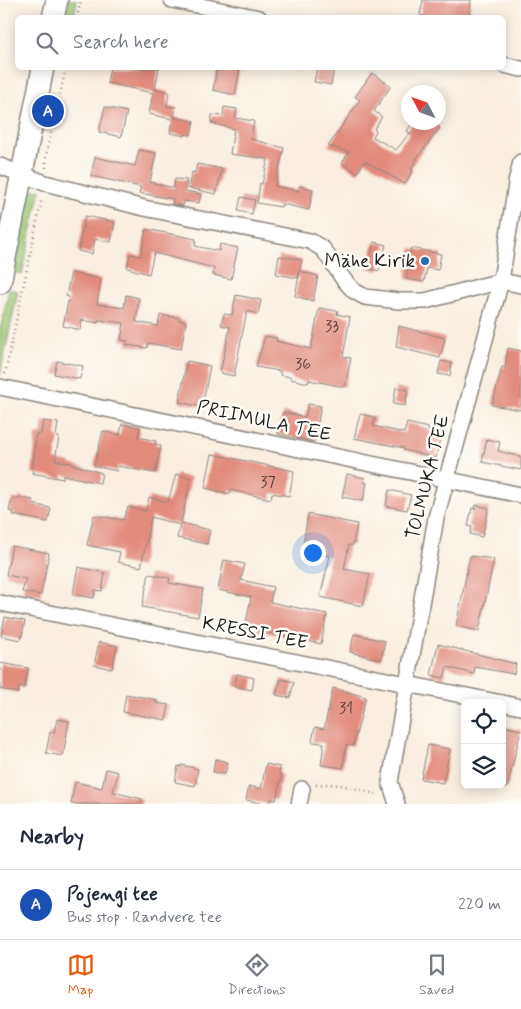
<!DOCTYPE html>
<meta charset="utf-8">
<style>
:root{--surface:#fff;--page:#f2f2f3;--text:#1f2937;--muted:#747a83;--line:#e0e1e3;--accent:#ea580c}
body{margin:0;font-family:Mynerve,sans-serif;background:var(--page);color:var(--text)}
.controls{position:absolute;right:15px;bottom:15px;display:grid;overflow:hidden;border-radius:8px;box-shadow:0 2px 12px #0003}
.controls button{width:45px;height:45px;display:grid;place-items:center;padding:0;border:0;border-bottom:1px solid var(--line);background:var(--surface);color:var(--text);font:25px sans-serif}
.compass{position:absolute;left:401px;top:85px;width:45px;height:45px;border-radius:50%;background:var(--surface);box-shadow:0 2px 12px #0003;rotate:311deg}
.you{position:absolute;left:312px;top:552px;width:18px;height:18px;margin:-12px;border:4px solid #fff;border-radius:50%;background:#1a73e8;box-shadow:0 0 0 8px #1a73e833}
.badge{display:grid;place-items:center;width:32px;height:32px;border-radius:50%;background:var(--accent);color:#fff;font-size:16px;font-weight:700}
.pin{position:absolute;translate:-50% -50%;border:2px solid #fff;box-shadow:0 1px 5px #0006}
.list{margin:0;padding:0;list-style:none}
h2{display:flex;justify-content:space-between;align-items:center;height:65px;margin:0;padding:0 20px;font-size:21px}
h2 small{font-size:16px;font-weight:400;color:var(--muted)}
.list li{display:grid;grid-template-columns:32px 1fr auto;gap:15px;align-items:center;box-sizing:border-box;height:70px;padding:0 20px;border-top:1px solid var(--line)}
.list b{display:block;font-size:19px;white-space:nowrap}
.list p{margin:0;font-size:16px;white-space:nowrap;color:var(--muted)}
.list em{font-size:16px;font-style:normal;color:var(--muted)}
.icon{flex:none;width:28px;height:28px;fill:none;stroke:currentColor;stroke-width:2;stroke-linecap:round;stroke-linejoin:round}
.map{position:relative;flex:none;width:521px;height:804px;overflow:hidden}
.search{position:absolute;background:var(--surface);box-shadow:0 2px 12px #0003;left:15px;right:15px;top:15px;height:55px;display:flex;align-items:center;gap:12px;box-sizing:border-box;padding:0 18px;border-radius:8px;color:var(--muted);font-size:19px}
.sheet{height:135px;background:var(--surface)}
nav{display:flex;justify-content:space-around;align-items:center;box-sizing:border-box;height:70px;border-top:1px solid var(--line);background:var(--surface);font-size:14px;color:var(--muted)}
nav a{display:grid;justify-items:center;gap:2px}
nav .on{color:var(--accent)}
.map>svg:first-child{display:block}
.green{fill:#9ac36f;stroke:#5b7046}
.building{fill:#e28b7d}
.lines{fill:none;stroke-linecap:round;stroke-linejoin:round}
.minor-casing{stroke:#8a857e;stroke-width:18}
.secondary-casing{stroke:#8a857e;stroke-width:24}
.path{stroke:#8a857e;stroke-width:2.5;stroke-dasharray:1 4;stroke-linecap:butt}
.minor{stroke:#fff;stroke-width:15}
.secondary{stroke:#fff;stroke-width:21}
.poi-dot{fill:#1f6fb2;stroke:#fdfcf7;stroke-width:2}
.labels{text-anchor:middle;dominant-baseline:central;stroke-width:5;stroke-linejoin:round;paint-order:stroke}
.number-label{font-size:16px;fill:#4e3834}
.poi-label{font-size:19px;fill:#1c1c1c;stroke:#fdfcf7;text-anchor:end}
.street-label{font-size:19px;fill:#1c1c1c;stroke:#fdfcf7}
</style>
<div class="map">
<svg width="521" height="804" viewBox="0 0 521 804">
<rect width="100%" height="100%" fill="#fdfcf7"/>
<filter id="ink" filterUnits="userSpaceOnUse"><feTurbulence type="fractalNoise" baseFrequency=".02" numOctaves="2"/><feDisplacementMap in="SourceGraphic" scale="10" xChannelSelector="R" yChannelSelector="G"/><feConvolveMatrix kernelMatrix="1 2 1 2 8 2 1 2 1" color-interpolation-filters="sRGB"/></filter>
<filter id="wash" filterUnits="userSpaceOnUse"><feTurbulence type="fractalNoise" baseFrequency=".0096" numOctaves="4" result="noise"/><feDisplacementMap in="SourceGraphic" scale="20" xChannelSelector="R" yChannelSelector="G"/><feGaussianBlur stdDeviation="1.12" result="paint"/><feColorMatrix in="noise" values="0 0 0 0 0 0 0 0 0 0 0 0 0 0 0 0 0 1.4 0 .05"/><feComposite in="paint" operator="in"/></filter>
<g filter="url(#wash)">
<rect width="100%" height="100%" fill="#f9eedf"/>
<g class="green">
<polygon points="66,0 77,0 74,17 62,18"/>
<polygon points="41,189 22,274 11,272 28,194 32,190"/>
<polygon points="9,289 18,291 0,376 0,330"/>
</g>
<g id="blocks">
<g class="building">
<polygon points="423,0 471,0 469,18 432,18 420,15"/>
<polygon points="110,68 159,68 155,89 169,92 167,106 176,107 174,117 194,121 191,135 185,134 185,136 170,133 172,119 149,114 153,93 107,83"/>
<polygon points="217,68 240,68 235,95 213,90"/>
<polygon points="317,68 334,68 331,85 314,82"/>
<polygon points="372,73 391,86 374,111 382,117 374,129 376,131 373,137 396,150 410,133 407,131 413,122 433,122 440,128 417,158 411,169 413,170 405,184 365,161 357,173 342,163 349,152 328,146 360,100 355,97"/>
<polygon points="105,107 127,112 121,137 99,132"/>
<polygon points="224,107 237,109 235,118 254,121 251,139 284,148 275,186 299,191 299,186 313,189 309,210 282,204 281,207 257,203 260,183 262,184 268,159 230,154 234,129 211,123 212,115 223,116"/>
<polygon points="139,150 156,153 150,182 174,188 175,179 187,180 185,191 201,194 199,203 184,201 183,206 172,204 173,199 139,193 141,187 91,176 95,157 135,166"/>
<polygon points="197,164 222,169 216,194 188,188 192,172 195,173"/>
<polygon points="241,197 255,200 252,214 238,211"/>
<polygon points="85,216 115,222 111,242 95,239 92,254 78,251"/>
<polygon points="146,229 196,239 195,246 219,251 220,244 238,248 231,279 213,275 214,268 154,253 149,274 127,268 130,254 141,256"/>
<polygon points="374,242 386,245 379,271 367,268"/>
<polygon points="411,248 441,254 438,270 427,268 424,282 406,279"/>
<polygon points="279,256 302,260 298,278 276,274"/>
<polygon points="300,271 318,276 313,301 295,296"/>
<polygon points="71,273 101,279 97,304 124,308 126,295 139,298 136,322 158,326 160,315 180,318 179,320 186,322 181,349 148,343 147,348 127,345 127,341 121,340 124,323 98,320 98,323 82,320 80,330 63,326 69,297 66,296"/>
<polygon points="236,295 261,300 258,314 247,311 234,376 220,373 230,327 221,325 224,314 232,315"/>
<polygon points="319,308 338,311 337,314 350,317 343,357 351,358 345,387 309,380 308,383 291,379 291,377 280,375 280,371 256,367 265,336 277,338 276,341 311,349"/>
<polygon points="399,326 445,338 440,358 396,347"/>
<polygon points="508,348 521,351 521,410 492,405 502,367 505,368"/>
<polygon points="57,361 83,366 80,379 54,374"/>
<polygon points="187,361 210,366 202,407 179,402"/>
<polygon points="441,361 452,363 450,376 438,374"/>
<polygon points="396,387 408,390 405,406 393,404"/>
<polygon points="308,404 321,406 314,442 278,434 283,412 305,417"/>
<polygon points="360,414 375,417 373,426 404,433 407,423 428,428 428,430 441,433 436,458 403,450 404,448 354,438"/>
<polygon points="43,421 58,423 56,436 59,437 55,460 71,463 71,464 102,473 100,483 63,475 63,479 32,473 36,434 41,434"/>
<polygon points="122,424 140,427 138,437 156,441 155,444 161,446 155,473 118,466 117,471 94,466 103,431 120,435"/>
<polygon points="487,439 500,442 498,451 521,457 521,470 482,462"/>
<polygon points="212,454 294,471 289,496 272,493 271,499 230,490 230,494 205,488"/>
<polygon points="176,474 191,478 181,523 210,530 207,544 177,538 180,525 151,517 141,567 118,562 120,552 87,545 94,515 123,520 128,507 146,511 149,497 168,502"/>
<polygon points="347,474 365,478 364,482 367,483 363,501 342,497"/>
<polygon points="389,490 411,495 407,510 386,506"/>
<polygon points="19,497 33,500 32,504 51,508 48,522 13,515 14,512 9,511 12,499 19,499"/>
<polygon points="476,505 489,508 482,537 470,534 472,527 468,526 472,508 475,509"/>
<polygon points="308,514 357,524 353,545 349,545 344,569 370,574 363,606 320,597 330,556 302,552"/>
<polygon points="12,546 49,553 41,595 22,592 26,579 6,575"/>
<polygon points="470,556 494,559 479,631 456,626"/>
<polygon points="224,560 245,564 241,580 273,587 270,602 327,614 321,644 245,628 251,597 218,590"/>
<polygon points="78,567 105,573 102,591 95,590 94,598 73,594"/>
<polygon points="149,574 170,578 169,583 203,589 198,617 142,607"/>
<polygon points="5,617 25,621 21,640 1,636"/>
<polygon points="354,634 385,641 381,660 350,652"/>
<polygon points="99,642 117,646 112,669 94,665"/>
<polygon points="438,644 516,664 514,674 475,667 474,674 447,667 444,678 431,675"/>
<polygon points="0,663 28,668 24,688 19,687 18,693 0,689"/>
<polygon points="237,674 254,678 252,690 234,686"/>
<polygon points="281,679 294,682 290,698 276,695"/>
<polygon points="333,688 366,697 353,746 346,745 343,768 321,765 324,743 312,742 315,727 324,729"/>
<polygon points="126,694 157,700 156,703 169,705 166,720 123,712"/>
<polygon points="57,719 69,721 63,756 46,753 50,732 54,733"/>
<polygon points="502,726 521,730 507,788 502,787"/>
<polygon points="428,745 450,749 443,783 421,779"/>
<polygon points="215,759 228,762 225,774 213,772"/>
<polygon points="266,764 280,767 279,774 282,775 276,800 271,799 270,804 266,804 246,800 249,786 261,789"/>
<polygon points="181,765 198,769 195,786 175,782 178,766 181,767"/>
<polygon points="106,769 118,772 113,792 142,799 141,804 71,804 75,782 102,788"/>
</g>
</g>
</g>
<g filter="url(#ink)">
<use href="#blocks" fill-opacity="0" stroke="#8a857e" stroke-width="1"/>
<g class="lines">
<defs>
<g id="minor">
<polyline points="172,0 259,18"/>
<polyline points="504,65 521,69"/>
<polyline points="0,166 45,183 144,208 310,241 323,249 344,280 354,291 365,297 399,301 425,301 501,281 521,285"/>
<polyline points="0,387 521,495"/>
<polyline points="0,603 502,703"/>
<polyline points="502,703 521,707"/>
<polyline points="299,804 302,789"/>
<polyline points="397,804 390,782 436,518 501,281 517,178 521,162"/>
</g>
<g id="secondary">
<polyline points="53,18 57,0"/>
<polyline points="0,283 43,68"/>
</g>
</defs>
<use href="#minor" class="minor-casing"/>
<use href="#secondary" class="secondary-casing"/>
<g class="path">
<polyline points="77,18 81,0"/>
<polyline points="46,168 46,155 66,68"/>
<polyline points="5,374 42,198"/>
<path d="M316,785c20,-4 43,5 63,10"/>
</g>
<use href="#minor" class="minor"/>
<use href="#secondary" class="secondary"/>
</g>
</g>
<circle class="poi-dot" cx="425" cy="261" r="5"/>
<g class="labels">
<g class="number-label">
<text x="332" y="326">33</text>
<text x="303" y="364">36</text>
<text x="268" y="482">37</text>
<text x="346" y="708">31</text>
</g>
<g class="poi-label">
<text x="415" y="261">Mähe Kirik</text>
</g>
<g class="street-label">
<text transform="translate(264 421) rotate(12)">PRIIMULA TEE</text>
<text transform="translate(428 477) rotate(-76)">TOLMUKA TEE</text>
<text transform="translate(255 633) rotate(11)">KRESSI TEE</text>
</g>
</g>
</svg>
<div class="controls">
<button><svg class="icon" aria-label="locate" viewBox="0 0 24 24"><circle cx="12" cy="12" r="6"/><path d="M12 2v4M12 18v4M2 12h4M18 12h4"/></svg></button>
<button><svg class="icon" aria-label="layers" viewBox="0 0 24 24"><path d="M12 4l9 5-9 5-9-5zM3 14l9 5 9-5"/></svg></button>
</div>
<svg class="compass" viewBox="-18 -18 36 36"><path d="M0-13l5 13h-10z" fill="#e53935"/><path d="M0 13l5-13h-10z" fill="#747a83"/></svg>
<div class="you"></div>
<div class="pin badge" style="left:48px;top:111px;background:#1a4fb4">A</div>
<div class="search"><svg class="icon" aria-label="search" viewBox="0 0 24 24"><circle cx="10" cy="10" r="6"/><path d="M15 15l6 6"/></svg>Search here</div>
</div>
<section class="sheet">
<h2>Nearby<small></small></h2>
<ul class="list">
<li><span class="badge" style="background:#1a4fb4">A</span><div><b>Pojengi tee</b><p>Bus stop · Randvere tee</p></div><em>220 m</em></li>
</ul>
</section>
<nav>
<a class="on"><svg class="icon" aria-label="map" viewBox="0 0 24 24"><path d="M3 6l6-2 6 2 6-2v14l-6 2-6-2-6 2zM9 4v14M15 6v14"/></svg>Map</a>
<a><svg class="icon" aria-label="directions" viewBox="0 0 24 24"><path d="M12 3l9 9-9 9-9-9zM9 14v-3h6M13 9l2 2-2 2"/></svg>Directions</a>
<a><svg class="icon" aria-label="saved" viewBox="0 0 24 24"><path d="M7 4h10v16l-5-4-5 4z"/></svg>Saved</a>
</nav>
